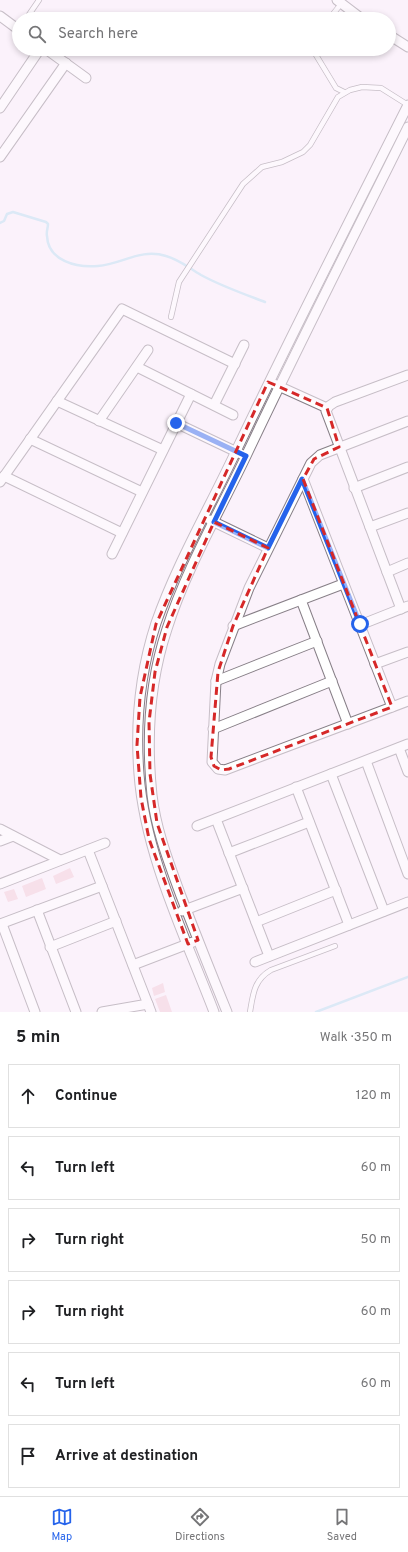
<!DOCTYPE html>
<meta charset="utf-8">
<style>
:root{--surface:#fff;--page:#f2f2f2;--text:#202124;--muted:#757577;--line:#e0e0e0;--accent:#2563eb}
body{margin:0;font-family:Overpass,sans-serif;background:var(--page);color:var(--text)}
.stop{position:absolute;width:12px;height:12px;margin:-9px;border:3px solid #2563eb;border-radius:50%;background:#fff}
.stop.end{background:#2563eb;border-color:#fff;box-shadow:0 1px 4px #0008}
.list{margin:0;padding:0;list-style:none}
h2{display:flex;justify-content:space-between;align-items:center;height:52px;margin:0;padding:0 16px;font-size:17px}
h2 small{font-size:13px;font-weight:400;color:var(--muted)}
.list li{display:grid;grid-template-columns:26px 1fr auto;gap:12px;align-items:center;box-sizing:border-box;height:64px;margin:0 8px 8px;padding:0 8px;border:1px solid var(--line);border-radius:0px}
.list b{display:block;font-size:15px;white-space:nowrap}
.list em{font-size:13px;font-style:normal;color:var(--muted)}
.icon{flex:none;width:22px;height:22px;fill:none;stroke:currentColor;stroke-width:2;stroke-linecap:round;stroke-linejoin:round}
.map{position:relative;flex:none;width:408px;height:1012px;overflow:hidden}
.search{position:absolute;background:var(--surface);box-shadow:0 2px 6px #0003;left:12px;right:12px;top:12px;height:44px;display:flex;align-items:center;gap:10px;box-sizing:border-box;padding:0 14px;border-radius:22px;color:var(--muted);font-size:15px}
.sheet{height:484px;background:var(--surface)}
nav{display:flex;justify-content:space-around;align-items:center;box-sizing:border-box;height:56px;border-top:1px solid var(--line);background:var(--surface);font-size:11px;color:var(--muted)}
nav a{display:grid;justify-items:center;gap:2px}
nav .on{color:var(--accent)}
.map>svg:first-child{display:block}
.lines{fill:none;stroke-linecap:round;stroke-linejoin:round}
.stream{stroke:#b5ddf0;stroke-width:2.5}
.building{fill:#f2c9d4}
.lane-casing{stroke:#877f87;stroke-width:6}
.street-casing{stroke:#877f87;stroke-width:11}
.lane{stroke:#fff;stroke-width:4.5}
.street{stroke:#fff;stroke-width:9}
.route{stroke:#2563eb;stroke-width:5}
.marked{fill:none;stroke:#d62828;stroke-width:3;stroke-dasharray:8 5;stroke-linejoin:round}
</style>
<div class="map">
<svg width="408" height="1012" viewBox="0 0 408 1012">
<rect width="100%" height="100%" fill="#fbf2fb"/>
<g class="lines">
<g class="stream">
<path d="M0,223l4,-2 3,-7 6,-2 33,10 2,2c0,4 -2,8 -1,12 1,25 30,32 51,30 24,-2 43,-18 68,-10 14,4 23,12 35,19 20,11 43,19 64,27"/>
<polyline points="316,1012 408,977"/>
</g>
</g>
<g class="building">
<polygon points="70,868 74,877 56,884 53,876"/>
<polygon points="42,878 46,889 26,897 22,886"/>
<polygon points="14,889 18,899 8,902 4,892"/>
<polygon points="163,983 165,992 154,996 152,988"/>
<polygon points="166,995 172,1012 160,1012 155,999"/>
</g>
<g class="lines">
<defs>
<g id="lane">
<polyline points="26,19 39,0"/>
<polyline points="329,19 341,4"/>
<polyline points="316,49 316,55 336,88 344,92"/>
<polyline points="171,317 179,282 243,184 262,167 282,162 303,152 310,145 338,97 350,90 362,87 381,88 408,105"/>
<path d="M250,1012c3,-18 4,-32 21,-42l64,-24"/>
</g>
<g id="street">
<polyline points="337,0 362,19"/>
<polyline points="0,16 19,30"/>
<polyline points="389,35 408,47"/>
<polyline points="46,49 86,78"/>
<polyline points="0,108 40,49"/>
<polyline points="0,157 66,63"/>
<polyline points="137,367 233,415"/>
<polyline points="274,384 327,408"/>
<polyline points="57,401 163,450"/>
<polyline points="214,405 244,345"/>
<polyline points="99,421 148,350"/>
<polyline points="408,421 320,455 311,463 249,588 220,664 216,681 212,762 218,769 225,770 408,701"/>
<polyline points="176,423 241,454"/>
<polyline points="30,439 142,492"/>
<polyline points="4,476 122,533"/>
<polyline points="303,479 392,707"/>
<polyline points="0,482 122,309 235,364"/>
<polyline points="354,488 408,467"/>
<polyline points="210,520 268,548"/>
<polyline points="370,527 408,513"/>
<polyline points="112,554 191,394"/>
<polyline points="387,572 408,563"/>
<polyline points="301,600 348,724"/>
<polyline points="401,609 326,411 329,406 335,402 408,375"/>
<polyline points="360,625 408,606"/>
<polyline points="233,626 343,584"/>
<polyline points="375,664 408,652"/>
<polyline points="216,681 317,641"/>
<polyline points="213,729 332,681"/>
<polyline points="399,748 408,772"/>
<polyline points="366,761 408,874"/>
<polyline points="331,774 384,911"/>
<polyline points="296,787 349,925"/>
<polyline points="216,819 269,956"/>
<polyline points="197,826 408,744"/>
<polyline points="0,829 60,860"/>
<polyline points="0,841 13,836"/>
<polyline points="88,850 151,1012"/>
<polyline points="229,853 309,822"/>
<polyline points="0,884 105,843"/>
<polyline points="37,910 76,1012"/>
<polyline points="182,911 243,888"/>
<polyline points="256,922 336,890"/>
<polyline points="0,924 102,886"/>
<polyline points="2,924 35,1012"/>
<polyline points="50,947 116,921"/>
<polyline points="255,962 408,902"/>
<polyline points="133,965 193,942"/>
<polyline points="102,1012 148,1004"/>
<path d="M214,1012c-29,-76 -69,-157 -75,-238 -4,-51 1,-102 17,-151 21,-60 54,-116 81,-174 55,-116 113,-229 171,-344"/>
<path d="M227,1012c-16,-39 -31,-77 -46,-116 -12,-33 -25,-66 -29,-101 -6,-57 -3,-112 15,-166 19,-60 53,-118 80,-175 52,-110 107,-218 161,-327"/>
</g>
</defs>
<use href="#lane" class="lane-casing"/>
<use href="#street" class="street-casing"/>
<use href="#lane" class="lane"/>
<use href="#street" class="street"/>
</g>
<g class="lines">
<polyline class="route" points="176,423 246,456 214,522 268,548 302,479 360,624"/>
</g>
<path d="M0 0H408V1012H0ZM268,382l59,26 12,39 -25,12 -11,20 89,228 -163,62 -8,1 -7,-4 -3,-9 7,-85 15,-46 35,-78 -54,-26 -47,105 -12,45 -6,50 1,52 7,49 41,117 -10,4 -39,-105 -8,-41 -4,-53 3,-48 16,-73z" fill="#fbf2fb" fill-opacity=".55" fill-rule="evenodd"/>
<path class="marked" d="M268,382l59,26 12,39 -25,12 -11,20 89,228 -163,62 -8,1 -7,-4 -3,-9 7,-85 15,-46 35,-78 -54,-26 -47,105 -12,45 -6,50 1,52 7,49 41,117 -10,4 -39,-105 -8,-41 -4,-53 3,-48 16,-73z"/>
</svg>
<div class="stop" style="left:360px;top:624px"></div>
<div class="stop end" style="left:176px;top:423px"></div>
<div class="search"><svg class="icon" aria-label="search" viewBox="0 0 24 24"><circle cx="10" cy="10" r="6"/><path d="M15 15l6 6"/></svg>Search here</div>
</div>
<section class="sheet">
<h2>5 min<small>Walk · 350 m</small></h2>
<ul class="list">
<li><svg class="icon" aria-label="ahead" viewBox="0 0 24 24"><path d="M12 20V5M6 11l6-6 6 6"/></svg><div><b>Continue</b></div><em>120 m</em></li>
<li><svg class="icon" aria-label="left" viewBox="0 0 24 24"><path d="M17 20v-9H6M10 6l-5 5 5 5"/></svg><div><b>Turn left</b></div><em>60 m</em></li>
<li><svg class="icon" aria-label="right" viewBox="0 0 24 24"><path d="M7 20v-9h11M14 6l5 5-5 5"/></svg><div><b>Turn right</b></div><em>50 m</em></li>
<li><svg class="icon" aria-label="right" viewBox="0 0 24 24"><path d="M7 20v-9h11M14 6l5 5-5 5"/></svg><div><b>Turn right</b></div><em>60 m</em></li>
<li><svg class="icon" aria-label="left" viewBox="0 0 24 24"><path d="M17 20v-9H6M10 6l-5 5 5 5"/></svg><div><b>Turn left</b></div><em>60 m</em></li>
<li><svg class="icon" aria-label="arrive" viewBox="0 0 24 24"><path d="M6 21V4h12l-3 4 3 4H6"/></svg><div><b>Arrive at destination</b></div></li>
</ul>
</section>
<nav>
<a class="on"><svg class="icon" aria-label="map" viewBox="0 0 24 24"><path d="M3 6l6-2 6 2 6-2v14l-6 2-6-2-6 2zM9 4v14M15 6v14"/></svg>Map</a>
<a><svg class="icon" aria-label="directions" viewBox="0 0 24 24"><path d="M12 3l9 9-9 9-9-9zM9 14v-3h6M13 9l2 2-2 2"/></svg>Directions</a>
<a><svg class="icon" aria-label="saved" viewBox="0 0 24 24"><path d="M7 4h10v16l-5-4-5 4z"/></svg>Saved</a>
</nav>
